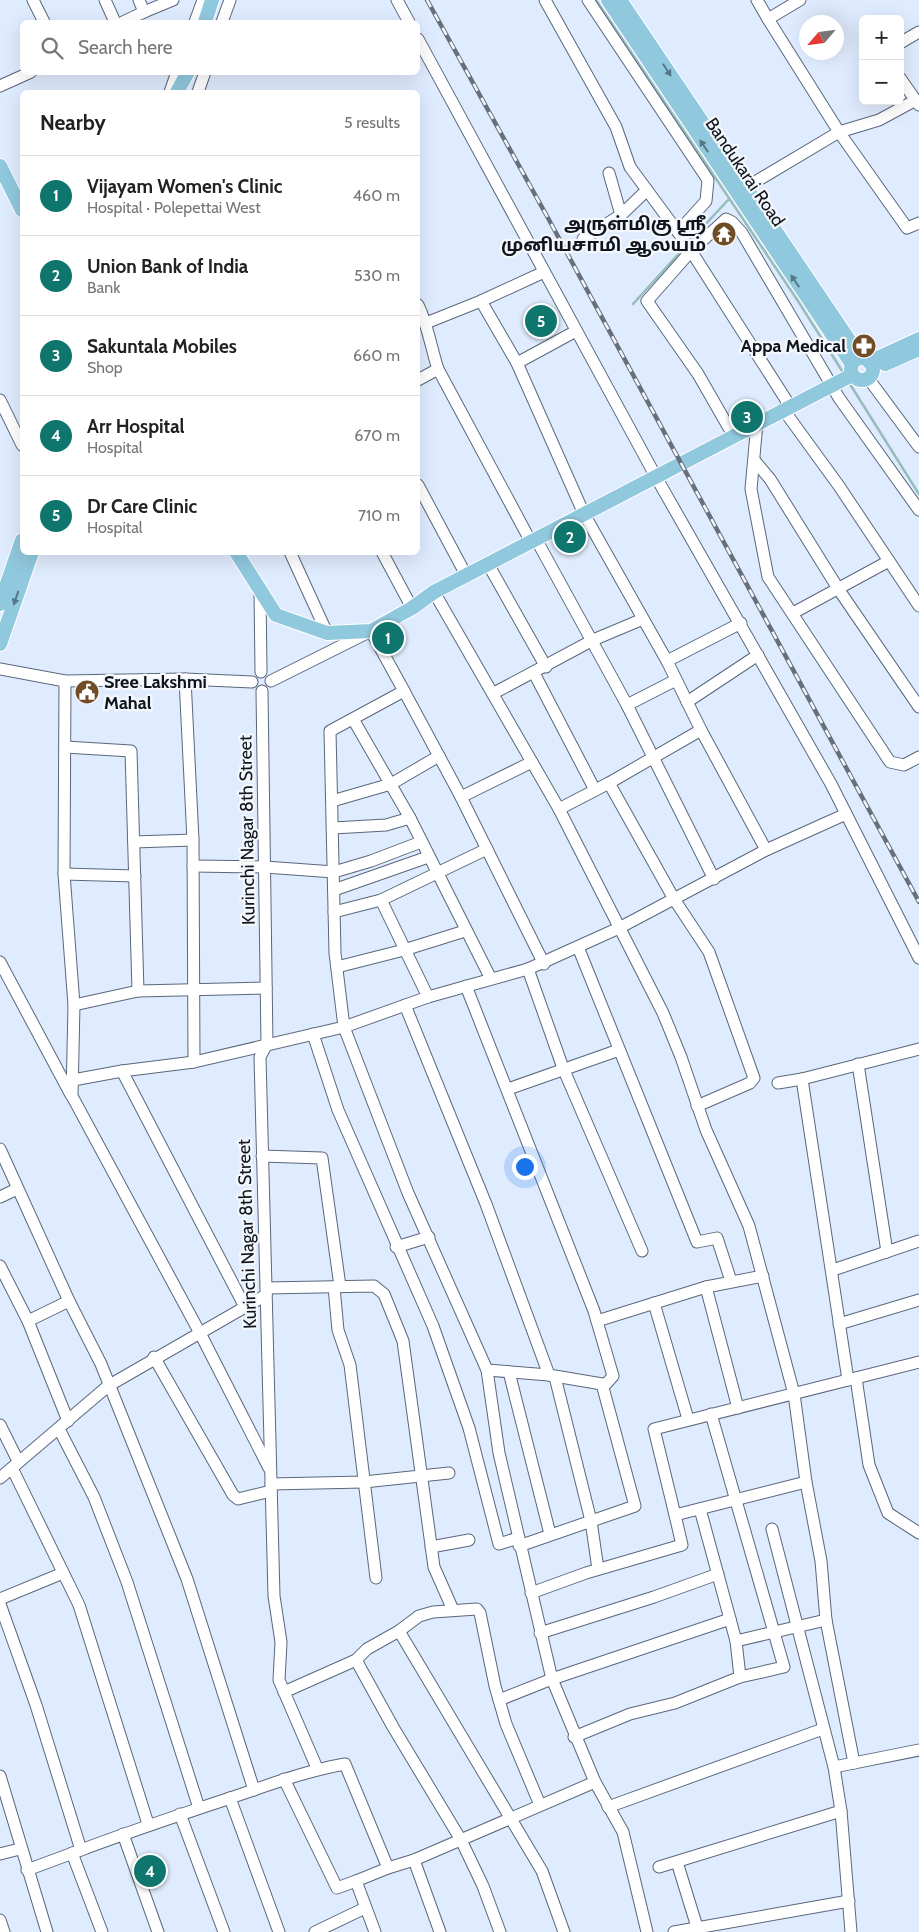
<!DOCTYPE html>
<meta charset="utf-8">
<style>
:root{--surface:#fff;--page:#f6f6f6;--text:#222;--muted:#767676;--line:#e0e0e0;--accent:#0f766e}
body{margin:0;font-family:Cabin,"Noto Sans Tamil",sans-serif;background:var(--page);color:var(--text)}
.controls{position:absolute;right:15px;top:15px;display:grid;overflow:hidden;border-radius:8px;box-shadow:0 5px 20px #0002}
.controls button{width:45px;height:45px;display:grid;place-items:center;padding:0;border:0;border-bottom:1px solid var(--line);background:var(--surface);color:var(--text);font:25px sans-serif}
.compass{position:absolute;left:799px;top:15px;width:45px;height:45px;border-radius:50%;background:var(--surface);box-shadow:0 5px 20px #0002;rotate:242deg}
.you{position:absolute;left:524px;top:1166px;width:18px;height:18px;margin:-12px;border:4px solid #fff;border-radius:50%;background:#1a73e8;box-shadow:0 0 0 8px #1a73e833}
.badge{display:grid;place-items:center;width:32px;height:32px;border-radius:50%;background:var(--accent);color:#fff;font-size:16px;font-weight:700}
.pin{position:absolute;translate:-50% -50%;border:2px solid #fff;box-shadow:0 1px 5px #0006}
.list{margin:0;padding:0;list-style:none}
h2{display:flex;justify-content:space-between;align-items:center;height:65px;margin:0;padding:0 20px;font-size:21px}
h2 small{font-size:16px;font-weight:400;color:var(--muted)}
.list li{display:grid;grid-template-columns:32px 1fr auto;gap:15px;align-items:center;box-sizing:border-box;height:80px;padding:0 20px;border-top:1px solid var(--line)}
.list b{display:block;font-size:19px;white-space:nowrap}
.list p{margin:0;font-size:16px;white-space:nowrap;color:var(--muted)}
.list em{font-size:16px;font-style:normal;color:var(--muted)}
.icon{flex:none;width:28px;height:28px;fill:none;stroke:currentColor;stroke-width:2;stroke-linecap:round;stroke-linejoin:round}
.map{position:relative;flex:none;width:919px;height:1932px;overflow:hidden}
.search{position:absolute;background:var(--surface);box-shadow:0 5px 20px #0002;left:20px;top:20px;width:400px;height:55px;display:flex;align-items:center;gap:12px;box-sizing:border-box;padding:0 18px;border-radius:8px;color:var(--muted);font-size:19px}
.panel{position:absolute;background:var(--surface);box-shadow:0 5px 20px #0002;left:20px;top:90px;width:400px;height:465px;border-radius:8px}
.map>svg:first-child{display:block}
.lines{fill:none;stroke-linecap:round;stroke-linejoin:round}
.stream{stroke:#96bdbb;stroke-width:2.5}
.minor-casing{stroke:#5a677b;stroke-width:13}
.major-casing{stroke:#fff;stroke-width:16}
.minor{stroke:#fff;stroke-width:11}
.major{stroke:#90c8dd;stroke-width:14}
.rail-casing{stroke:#676f7b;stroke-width:4.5}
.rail{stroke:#f4f7fc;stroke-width:2.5;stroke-dasharray:8;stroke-linecap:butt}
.oneway{fill:#567787}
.labels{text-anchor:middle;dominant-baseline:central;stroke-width:4.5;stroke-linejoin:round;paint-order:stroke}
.street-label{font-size:18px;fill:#10151d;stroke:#f4f7fc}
.poi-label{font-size:18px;font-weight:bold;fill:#10151d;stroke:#f4f7fc;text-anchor:end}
</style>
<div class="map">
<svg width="919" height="1932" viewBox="0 0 919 1932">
<rect width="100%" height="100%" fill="#dfebfe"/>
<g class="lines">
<g class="stream">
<polyline points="596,0 798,301 844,374"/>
<polyline points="689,242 729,199"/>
<polyline points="633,304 684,248"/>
<polyline points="848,381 919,494"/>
</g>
<defs>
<g id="minor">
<polyline points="33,0 44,22"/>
<polyline points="105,0 115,22"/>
<polyline points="397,0 409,22"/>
<polyline points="545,0 616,127 630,167 686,243 790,406"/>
<polyline points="588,0 708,180 706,201 678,232"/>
<polyline points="757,0 768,19"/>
<polyline points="800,0 768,19 839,132 907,228 919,223"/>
<polyline points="144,12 173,0"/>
<polyline points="123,22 144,12 139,0"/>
<polyline points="195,22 203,0"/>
<polyline points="222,22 230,0"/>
<polyline points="418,39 656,477 831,784 919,958"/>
<polyline points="900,43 919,32"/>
<polyline points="900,78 919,105"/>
<polyline points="0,86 31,72"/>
<polyline points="170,92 177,72"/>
<polyline points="198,92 205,72"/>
<polyline points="609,173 621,215"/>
<polyline points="745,188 839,132 879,120 916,100"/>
<polyline points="583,239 621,215 647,190"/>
<polyline points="481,301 517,363 576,331"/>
<path d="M418,305c10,20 13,43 20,64l93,173"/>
<polyline points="426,323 481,301 544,272"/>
<polyline points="868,378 919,447"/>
<polyline points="418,380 438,369"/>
<polyline points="0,400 22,445"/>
<polyline points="783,409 839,486 919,606"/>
<polyline points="757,423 751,489 768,577 890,762 904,765 919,757"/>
<polyline points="733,435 698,374 647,301 691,251 726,219 732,222 742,233 839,398 919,510"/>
<polyline points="754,460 770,479 839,590 919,707"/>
<polyline points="418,485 466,575"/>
<polyline points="536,539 627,705 714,879"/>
<polyline points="290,552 327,633"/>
<polyline points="382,552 412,608"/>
<polyline points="488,564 546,667"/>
<polyline points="260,591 261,672"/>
<polyline points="434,592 559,809 609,783 701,730 667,661 584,514 517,363"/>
<polyline points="793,613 889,561"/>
<polyline points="667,661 741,623"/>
<polyline points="0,669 65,681 185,679 252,682"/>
<polyline points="534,673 595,790"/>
<polyline points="185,679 193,840 194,1062"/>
<polyline points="65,681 64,874 74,1005 72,1096 201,1335 269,1468"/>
<polyline points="271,681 371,631 404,691 330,731 335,953 344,1027 408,1193 487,1370 499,1453 552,1679 595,1782 623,1832 647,1932"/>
<polyline points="262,691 267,1044 260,1057 274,1596 281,1642 279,1680 317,1768"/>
<polyline points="404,691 461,797 544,964"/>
<polyline points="494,693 593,640 643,619"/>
<polyline points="687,702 758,655"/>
<polyline points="627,705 676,680"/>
<polyline points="353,719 410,818 491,979"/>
<polyline points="701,730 766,850"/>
<polyline points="65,747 131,751 138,991"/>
<polyline points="609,783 674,899 709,952 754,1078 750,1083 697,1106"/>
<polyline points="461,797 532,762"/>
<polyline points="332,801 391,784 439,756"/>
<polyline points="333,828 386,825 410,818"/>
<polyline points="134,842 193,840"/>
<polyline points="193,866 265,867 334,872 371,861 421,842"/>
<polyline points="64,874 135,876"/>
<polyline points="334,890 428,857"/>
<polyline points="381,900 428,997"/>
<polyline points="334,912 381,900 487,849"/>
<polyline points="578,947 697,1242 717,1238 731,1281"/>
<polyline points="0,962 71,1095"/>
<polyline points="337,967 404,950 465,931"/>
<polyline points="528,969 563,1068 642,1251"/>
<polyline points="466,986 594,1311 613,1376 606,1384 602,1384 549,1375 487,1370"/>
<polyline points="74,1005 138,991 266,988"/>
<polyline points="405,1005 486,1204 549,1375"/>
<polyline points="313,1034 338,1110 433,1326 469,1428 499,1544 518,1538"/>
<polyline points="858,1064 887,1252"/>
<polyline points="122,1071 245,1307"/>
<polyline points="802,1079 848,1380"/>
<polyline points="73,1080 122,1071 194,1062 344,1027 428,997 528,969 619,928 766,850 846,814"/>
<polyline points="778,1083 802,1079 919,1049"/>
<polyline points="508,1089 619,1050"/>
<polyline points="0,1149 69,1301 101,1364 187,1579 254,1790"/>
<polyline points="262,1156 322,1158 340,1286"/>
<polyline points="0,1197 17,1189"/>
<polyline points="396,1247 429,1237"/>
<polyline points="0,1266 28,1321 68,1421"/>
<polyline points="833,1270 919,1241"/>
<polyline points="334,1287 338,1330 350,1365 376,1578"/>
<polyline points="706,1287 738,1408"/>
<polyline points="266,1288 374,1286 384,1294 403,1341 434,1567 453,1610"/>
<polyline points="654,1303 688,1419"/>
<polyline points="28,1321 69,1301"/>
<polyline points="597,1321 706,1287 763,1276"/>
<polyline points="839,1324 919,1300"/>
<polyline points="154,1357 233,1495 238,1499 271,1491"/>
<polyline points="509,1372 550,1534"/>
<polyline points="555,1377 591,1521 598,1569"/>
<polyline points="856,1378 869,1465 888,1513 919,1533"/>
<polyline points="0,1425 18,1461"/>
<polyline points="59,1429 94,1497 127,1582 199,1808"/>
<polyline points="12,1468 79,1605 148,1824"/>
<polyline points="0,1478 108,1386 266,1295"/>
<polyline points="806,1482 821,1561 826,1620 854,1763 834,1767"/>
<polyline points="271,1484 364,1482 449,1473"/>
<polyline points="700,1509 736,1641 826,1620"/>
<polyline points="675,1515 654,1429 919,1362"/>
<polyline points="772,1529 834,1767 841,1811 851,1932"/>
<polyline points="519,1546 635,1506 602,1384"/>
<polyline points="431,1547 469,1540"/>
<polyline points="531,1593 586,1573 682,1545 675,1515 806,1482 794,1394 749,1226 706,1130 681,1057 663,1013 559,809"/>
<polyline points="0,1599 63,1573"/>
<polyline points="0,1604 36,1705 81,1850 27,1870"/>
<polyline points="399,1631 542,1871 564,1932"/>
<polyline points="540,1633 654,1597 718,1574"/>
<polyline points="736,1641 740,1677"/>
<polyline points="356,1660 393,1727 461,1840 483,1886 500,1932"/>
<polyline points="284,1692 356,1660 367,1649 399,1631 419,1616 433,1612 477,1609 480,1613 495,1686 506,1724 540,1805"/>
<polyline points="499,1700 552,1679 730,1619"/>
<polyline points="574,1737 630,1714 675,1703 740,1677 784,1667 711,1414"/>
<polyline points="854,1763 919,1750"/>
<polyline points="0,1776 47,1932"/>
<polyline points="284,1779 337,1888 356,1881"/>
<polyline points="230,1798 279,1932"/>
<polyline points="608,1807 823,1729"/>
<polyline points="180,1814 224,1932"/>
<polyline points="123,1834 158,1932"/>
<path d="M81,1850c50,-19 99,-35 149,-52 39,-13 75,-27 115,-34l43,104"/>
<polyline points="72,1853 102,1932"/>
<polyline points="0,1854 20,1849"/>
<polyline points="414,1860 440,1932"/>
<polyline points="677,1862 697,1927"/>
<polyline points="659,1867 841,1811"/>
<polyline points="0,1920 4,1932"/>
<polyline points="315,1932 365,1908"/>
<polyline points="375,1932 356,1881 388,1868 414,1860 595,1782"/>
<polyline points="674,1932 849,1901"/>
</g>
<g id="major">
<polyline points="608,0 852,364"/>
<polyline points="620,0 861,358"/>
<polyline points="205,22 212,0"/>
<polyline points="177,92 188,72"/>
<polyline points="0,166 22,210"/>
<circle cx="862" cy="369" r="11"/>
<polyline points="869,362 919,339"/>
<polyline points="885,364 919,349"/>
<polyline points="236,552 276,615 327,633 371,631 412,608 434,592 852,375"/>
<polyline points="0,604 22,540"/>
<polyline points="0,644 32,552"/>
</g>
</defs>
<use href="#minor" class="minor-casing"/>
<use href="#major" class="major-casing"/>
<use href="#minor" class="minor"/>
<use href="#major" class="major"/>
<defs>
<polyline id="rail" points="427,0 548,218 919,902"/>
</defs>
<use href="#rail" class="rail-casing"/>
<use href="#rail" class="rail"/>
</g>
<defs><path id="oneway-solid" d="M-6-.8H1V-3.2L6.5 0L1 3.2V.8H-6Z" transform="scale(1.25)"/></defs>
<g class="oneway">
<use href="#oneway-solid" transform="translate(667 70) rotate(57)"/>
<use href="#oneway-solid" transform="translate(704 146) rotate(-124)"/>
<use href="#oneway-solid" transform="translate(795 281) rotate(-124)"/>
<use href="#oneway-solid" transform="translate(16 598) rotate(109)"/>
</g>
<defs>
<symbol id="temple-disc" viewBox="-11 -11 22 22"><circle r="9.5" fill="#704d26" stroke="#f4f7fc"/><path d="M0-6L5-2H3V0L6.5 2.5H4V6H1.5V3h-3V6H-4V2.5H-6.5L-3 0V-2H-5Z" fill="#fff"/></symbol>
<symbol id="pharmacy-disc" viewBox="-11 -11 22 22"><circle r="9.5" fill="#704d26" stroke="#f4f7fc"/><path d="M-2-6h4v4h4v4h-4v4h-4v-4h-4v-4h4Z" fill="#fff"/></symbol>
<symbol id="civic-disc" viewBox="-11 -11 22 22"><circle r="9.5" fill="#704d26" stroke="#f4f7fc"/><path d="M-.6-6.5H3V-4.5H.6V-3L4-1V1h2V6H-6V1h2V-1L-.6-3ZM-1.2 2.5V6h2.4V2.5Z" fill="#fff"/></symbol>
</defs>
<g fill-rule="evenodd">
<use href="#temple-disc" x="710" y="220" width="28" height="28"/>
<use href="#pharmacy-disc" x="850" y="332" width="28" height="28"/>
<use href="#civic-disc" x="73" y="678" width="28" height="28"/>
</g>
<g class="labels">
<g class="street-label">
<text transform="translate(745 172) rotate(56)">Bandukarai Road</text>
<text transform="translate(247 830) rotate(-91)">Kurinchi Nagar 8th Street</text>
<text transform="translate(247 1234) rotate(-92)">Kurinchi Nagar 8th Street</text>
</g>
<g class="poi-label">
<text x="706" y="224">அருள்மிகு ஶ்ரீ<tspan x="706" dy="21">முனியசாமி ஆலயம்</tspan></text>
<text x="846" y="346">Appa Medical</text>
<text x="104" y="682" text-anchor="start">Sree Lakshmi<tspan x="104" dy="21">Mahal</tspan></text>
</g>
</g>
</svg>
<div class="controls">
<button>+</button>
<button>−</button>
</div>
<svg class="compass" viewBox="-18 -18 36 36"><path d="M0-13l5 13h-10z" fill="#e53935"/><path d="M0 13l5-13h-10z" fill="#767676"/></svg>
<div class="you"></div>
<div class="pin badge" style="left:388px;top:638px">1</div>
<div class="pin badge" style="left:570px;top:537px">2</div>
<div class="pin badge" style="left:747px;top:417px">3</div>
<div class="pin badge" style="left:150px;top:1871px">4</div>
<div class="pin badge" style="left:541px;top:321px">5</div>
<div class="search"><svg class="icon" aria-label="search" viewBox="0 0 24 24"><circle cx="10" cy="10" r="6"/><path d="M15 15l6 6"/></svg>Search here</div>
<section class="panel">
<h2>Nearby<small>5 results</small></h2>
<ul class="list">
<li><span class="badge">1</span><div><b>Vijayam Women's Clinic</b><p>Hospital · Polepettai West</p></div><em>460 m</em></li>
<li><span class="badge">2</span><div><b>Union Bank of India</b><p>Bank</p></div><em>530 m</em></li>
<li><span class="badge">3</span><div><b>Sakuntala Mobiles</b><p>Shop</p></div><em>660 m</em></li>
<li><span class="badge">4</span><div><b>Arr Hospital</b><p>Hospital</p></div><em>670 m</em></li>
<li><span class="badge">5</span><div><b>Dr Care Clinic</b><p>Hospital</p></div><em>710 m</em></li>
</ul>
</section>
</div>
